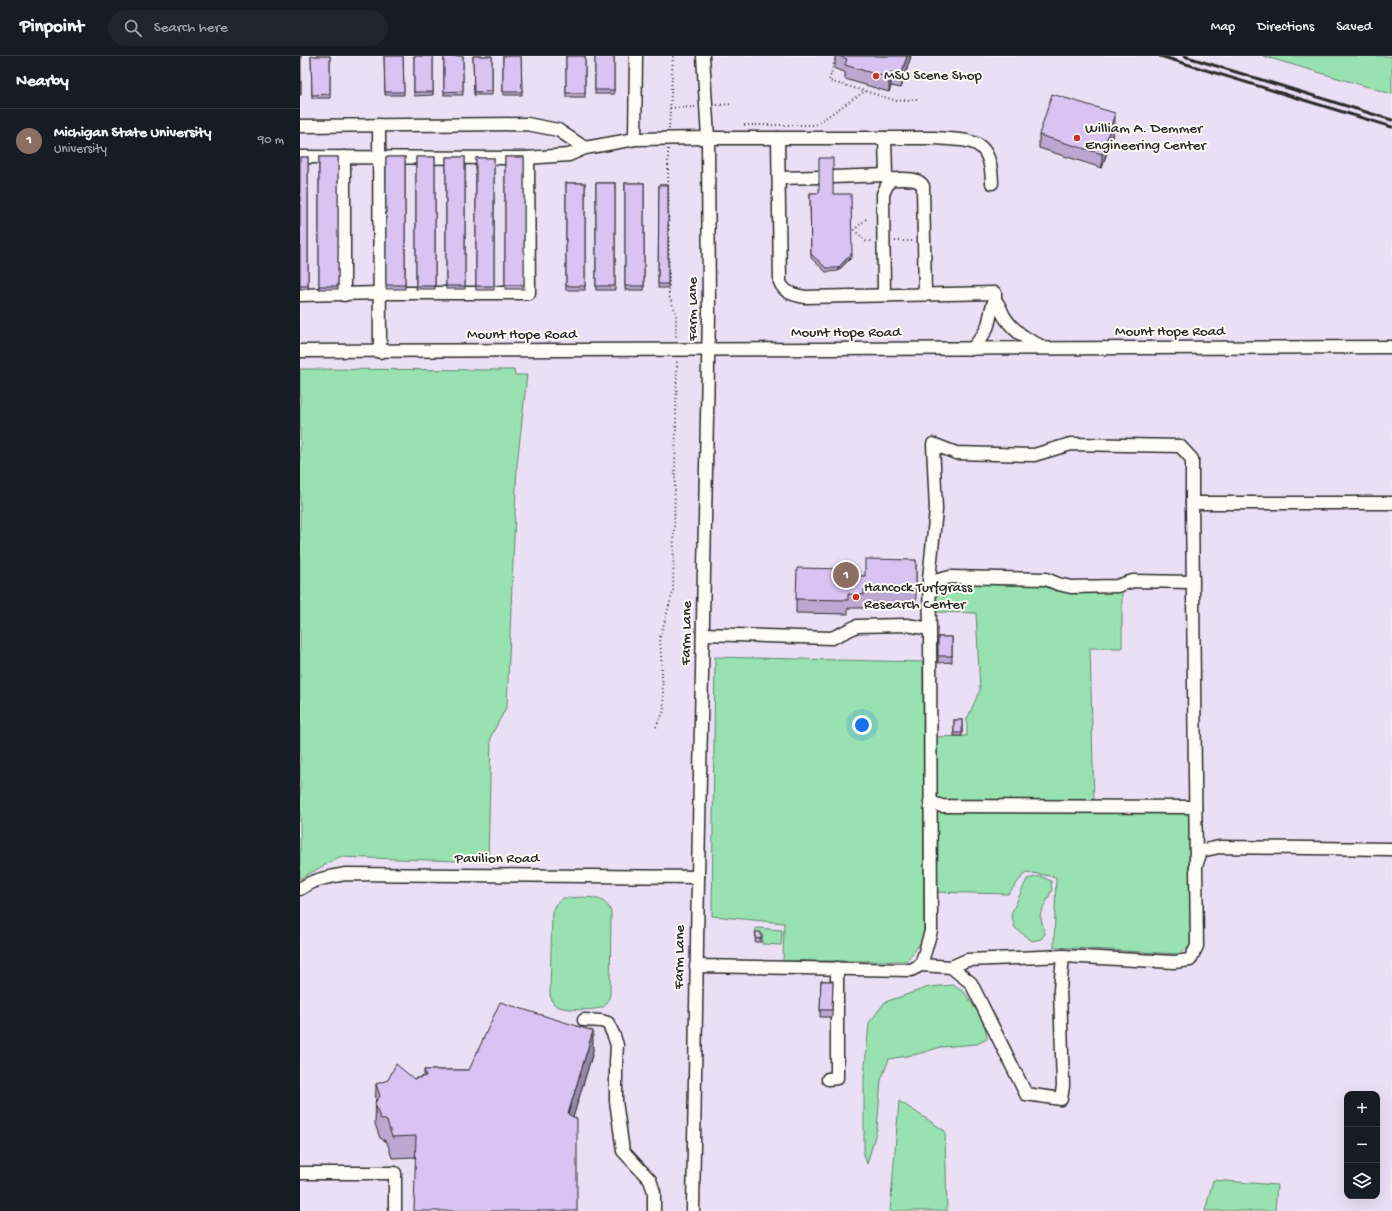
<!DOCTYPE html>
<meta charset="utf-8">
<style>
:root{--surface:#171b24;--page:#20242c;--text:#f1f3f6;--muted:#9ea1a6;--line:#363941;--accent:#b45309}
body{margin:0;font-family:"Gochi Hand",sans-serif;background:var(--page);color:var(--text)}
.controls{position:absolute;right:12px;bottom:12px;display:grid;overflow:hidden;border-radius:8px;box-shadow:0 4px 16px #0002}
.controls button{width:36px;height:36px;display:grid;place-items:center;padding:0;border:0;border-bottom:1px solid var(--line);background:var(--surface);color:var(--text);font:20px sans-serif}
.you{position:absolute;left:562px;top:669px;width:14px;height:14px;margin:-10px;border:3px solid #fff;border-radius:50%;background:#1a73e8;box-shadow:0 0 0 6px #1a73e833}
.badge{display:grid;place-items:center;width:26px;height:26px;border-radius:50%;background:var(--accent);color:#fff;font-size:13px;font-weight:700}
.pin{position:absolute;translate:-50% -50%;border:2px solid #fff;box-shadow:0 1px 4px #0006}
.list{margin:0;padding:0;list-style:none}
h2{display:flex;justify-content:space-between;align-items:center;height:52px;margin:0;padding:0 16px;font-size:17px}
h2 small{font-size:13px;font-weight:400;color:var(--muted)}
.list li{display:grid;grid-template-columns:26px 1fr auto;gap:12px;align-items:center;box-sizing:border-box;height:64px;padding:0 16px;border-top:1px solid var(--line)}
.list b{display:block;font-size:15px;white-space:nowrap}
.list p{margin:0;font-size:13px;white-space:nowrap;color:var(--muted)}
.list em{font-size:13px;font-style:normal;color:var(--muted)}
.icon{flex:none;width:22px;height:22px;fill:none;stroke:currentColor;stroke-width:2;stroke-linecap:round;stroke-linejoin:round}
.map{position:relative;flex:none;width:1092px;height:1155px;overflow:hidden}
header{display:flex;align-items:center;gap:24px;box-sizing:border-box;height:56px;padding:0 20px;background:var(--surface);border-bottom:1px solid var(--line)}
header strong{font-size:19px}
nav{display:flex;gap:22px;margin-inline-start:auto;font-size:14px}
.search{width:280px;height:36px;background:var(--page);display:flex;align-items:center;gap:10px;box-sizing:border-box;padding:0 14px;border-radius:22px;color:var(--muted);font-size:15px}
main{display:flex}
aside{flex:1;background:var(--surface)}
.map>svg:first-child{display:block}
.built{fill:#ebdff5;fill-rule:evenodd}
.green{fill:#98e1b0;stroke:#62866e}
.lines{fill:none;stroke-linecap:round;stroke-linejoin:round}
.minor-casing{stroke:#2b2b2b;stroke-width:15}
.path{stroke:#2b2b2b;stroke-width:2;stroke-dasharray:1 3;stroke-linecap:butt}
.minor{stroke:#fdfcf7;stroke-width:12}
.rail{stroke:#2b2b2b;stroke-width:3}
.wall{fill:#bba7d0;stroke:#2b2b2b}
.shaded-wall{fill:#9988a9;stroke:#2b2b2b}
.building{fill:#dac2f2;stroke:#2b2b2b}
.poi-dot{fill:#c8321e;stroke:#fdfcf7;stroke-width:1.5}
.labels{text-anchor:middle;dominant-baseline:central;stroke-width:4;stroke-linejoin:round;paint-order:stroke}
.poi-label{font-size:15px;fill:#2b2b2b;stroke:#fdfcf7;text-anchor:start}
.street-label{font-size:15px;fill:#2b2b2b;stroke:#fdfcf7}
</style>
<header>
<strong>Pinpoint</strong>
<div class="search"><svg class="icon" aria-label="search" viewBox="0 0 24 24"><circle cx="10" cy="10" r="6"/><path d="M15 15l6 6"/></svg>Search here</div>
<nav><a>Map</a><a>Directions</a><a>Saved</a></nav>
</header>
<main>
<aside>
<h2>Nearby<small></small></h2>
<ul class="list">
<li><span class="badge" style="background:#8d6e63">1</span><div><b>Michigan State University</b><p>University</p></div><em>90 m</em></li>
</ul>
</aside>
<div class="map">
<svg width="1092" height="1155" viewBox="0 0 1092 1155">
<rect width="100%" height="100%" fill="#f2ebf6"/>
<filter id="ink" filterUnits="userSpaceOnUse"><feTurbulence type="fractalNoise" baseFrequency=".025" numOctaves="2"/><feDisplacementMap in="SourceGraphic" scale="8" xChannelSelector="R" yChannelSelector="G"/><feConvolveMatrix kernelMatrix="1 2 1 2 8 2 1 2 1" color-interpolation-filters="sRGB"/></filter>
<g filter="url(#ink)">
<path class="built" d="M0,0h1092v1155h-1092zM1047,1038h30v102h-30z"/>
<g class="green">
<polygon points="963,0 1092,0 1092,38"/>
<polygon points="0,313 214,314 215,319 227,319 217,409 207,650 191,680 188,806 39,801 0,823"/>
<polygon points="642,526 743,526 822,534 822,592 790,592 794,747 634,744 634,681 667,680 667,663 680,634 676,557 634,556 634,533"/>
<polygon points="415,601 623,606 624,882 607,905 483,905 484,867 412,860"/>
<polygon points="633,751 892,753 893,888 879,898 754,891 756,821 726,816 708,838 634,836"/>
<polygon points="740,820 751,825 752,834 740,859 745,878 741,883 732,885 715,872 711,858 727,823"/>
<path d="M263,842c18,0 41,-6 48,14l-1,82c-1,5 -2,10 -7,13 -8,4 -43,4 -49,-3 -2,-2 -3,-6 -4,-9l2,-83 3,-7z"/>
<polygon points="456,872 482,874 481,889 462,888 463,879 455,878"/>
<polygon points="653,929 665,937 685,967 687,983 677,988 641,991 618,998 589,1003 581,1024 577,1073 567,1108 564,1099 564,1021 569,967 585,946 629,931"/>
<polygon points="599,1045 645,1075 647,1155 590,1155"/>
<polygon points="913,1124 977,1129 975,1155 905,1155"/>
</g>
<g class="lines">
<defs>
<g id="minor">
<polyline points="79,69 80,296"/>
<polyline points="0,70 227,68 258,74 285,92"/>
<path d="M478,82l2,144c4,11 14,13 25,15l190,-4v7"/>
<path d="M585,82l1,37 4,4c10,1 27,-3 33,7l2,108"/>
<polyline points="335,83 336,0"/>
<path d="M0,101l226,1 43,-3 16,-7 50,-9 73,-1h226c38,3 57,-1 58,45"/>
<polyline points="44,101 44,239"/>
<polyline points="533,121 586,119"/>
<polyline points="479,122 519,121"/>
<polyline points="0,239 79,237 229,237 228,102"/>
<polyline points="584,239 583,138 590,123"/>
<path d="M672,293c6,-7 11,-13 15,-21 4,-10 3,-19 8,-28 5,5 6,11 9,16 9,15 23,24 37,30"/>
<polyline points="0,295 1092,291"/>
<polyline points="630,534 638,524 650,521 746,523 758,528 771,531 817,530 833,525 893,526"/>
<polyline points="403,578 532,582 557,570 607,569 630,573 629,523 636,454 633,388 656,397 734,399 771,388 880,390 892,403 892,447"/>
<polyline points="630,746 642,750 895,751"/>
<polyline points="896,810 892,447 1092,447"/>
<path d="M0,833c14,-10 29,-12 46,-15l352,3"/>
<polyline points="621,909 631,875 630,573"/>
<polyline points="396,910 611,914 621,909 651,911 671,927 726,1038 761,1043 763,1030 760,934 763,900"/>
<polyline points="651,911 667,904 763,900 874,906 890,904 897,890 896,810 901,795 919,791 1092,793"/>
<polyline points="284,964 301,965 308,967 314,980 317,989 316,1006 316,1045 323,1095 350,1124 354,1136 354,1155"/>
<polyline points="528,1023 537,1022 537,912"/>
<polyline points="0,1117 95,1117 95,1155"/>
<polyline points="393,1155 398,821 409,258 408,82 403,0"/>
</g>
</defs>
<use href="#minor" class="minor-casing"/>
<g class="path">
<polyline points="536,0 529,25 565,35"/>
<polyline points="417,49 433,48"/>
<polyline points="370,52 396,51"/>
<polyline points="444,69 515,69 565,35 597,45 617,43"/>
<polyline points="369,73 373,0"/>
<polyline points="368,93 369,240 376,257 376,283"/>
<polyline points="566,163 554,174 566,185 572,185"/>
<polyline points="595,185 612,185"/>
<polyline points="356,671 364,655 360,581 373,536 377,304"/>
</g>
<use href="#minor" class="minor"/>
<g class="rail">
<polyline points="860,0 1092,71"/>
<polyline points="884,0 1092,64"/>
</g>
</g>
<g class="wall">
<polygon points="11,0 30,0 30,42 12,42"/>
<polygon points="84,0 103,0 104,39 85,39"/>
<polygon points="114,0 133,0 133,39 114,40"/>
<rect x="144" y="0" width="19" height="39"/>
<polygon points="173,0 192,0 192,39 174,39"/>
<polygon points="203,0 221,0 222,39 203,39"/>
<rect x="266" y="0" width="19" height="41"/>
<rect x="295" y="0" width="19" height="38"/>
<polygon points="535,0 611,0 601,32 591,30 589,36 545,23 545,16 535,13"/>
<polygon points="815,71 802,112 739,92 739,79"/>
<rect x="0" y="101" width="8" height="132"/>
<rect x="19" y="101" width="19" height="132"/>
<rect x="86" y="101" width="19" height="132"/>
<rect x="116" y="101" width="19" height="132"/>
<rect x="146" y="101" width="19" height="132"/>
<rect x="205" y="101" width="19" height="132"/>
<rect x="176" y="102" width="18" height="132"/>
<rect x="266" y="127" width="19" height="107"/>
<rect x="296" y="127" width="19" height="107"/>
<rect x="325" y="127" width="19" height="107"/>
<polygon points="359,129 368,129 368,232 358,232"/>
<polygon points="510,137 533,138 552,201 538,215 526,216 511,202"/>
<polygon points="616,504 616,548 564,547 564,552 548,552 548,558 496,557 496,543 550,520 565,520"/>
<polygon points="638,581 652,581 652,606 638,607"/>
<rect x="654" y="664" width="8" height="16"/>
<polygon points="456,876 461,880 461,886 455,886"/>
<polygon points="521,925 533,925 532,961 520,961"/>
<polygon points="293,996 273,1061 115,1101 92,1102 87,1086 80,1082 75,1068 76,1028 114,1023 124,1020 124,1014 169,1014"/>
</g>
<g class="shaded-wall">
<polygon points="607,0 611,0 601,32 601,19"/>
<polygon points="591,16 591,30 589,36 589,22"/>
<polygon points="815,57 815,71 802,112 802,98"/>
<polygon points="552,197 552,201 538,215 538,212"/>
<polygon points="293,975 293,996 268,1078 268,1058"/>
</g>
<g class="building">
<rect x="0" y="0" width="1" height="39"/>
<polygon points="11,0 30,0 30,38 12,39"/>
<polygon points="84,0 103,0 104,36 85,36"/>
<rect x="114" y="0" width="19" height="36"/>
<polygon points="144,0 163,0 163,35 144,36"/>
<polygon points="173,0 192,0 192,35 174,36"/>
<polygon points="203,0 221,0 222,36 203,36"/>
<rect x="266" y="0" width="19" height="37"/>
<rect x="295" y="0" width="19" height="34"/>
<polygon points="538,0 607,0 601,19 591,16 589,22 545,9 547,3"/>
<polygon points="752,38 815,57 802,98 739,79"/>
<rect x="0" y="101" width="8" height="129"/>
<rect x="19" y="101" width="19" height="129"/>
<rect x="86" y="101" width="19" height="128"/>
<rect x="116" y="101" width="19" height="129"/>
<rect x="146" y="101" width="19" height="129"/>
<rect x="205" y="101" width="19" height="128"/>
<rect x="176" y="102" width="18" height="128"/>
<polygon points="519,102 533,102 533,138 551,138 552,197 538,212 526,212 511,198 510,137 519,137"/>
<rect x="266" y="127" width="19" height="103"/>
<rect x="296" y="127" width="19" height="103"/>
<rect x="325" y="127" width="19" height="103"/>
<polygon points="359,129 368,129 368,228 358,228"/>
<polygon points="565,503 616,504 616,534 564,533 564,539 548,538 548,544 496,543 497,512 550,513 550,520 565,520"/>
<rect x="638" y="581" width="14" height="19"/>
<rect x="654" y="664" width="8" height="13"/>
<polygon points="456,876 461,876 461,883 455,882"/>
<polygon points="521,925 533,925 532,954 520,954"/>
<polygon points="200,946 293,975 268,1058 277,1063 277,1155 114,1155 116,1080 92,1081 87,1065 80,1062 75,1047 80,1040 76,1028 88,1024 96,1008 114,1023 126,1020 124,1014 169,1014"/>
</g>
</g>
<g class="poi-dot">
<circle cx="576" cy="20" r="4"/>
<circle cx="777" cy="82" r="4"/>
<circle cx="556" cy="541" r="4"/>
</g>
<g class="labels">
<g class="poi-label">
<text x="584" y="20">MSU Scene Shop</text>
<text x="785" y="73">William A. Demmer<tspan x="785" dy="17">Engineering Center</tspan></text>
<text x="564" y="532">Hancock Turfgrass<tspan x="564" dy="17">Research Center</tspan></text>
</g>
<g class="street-label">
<text transform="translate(393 253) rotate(-90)">Farm Lane</text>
<text x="870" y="276">Mount Hope Road</text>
<text x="546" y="277">Mount Hope Road</text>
<text x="222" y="279">Mount Hope Road</text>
<text transform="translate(387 577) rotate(-89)">Farm Lane</text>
<text x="197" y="803">Pavilion Road</text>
<text transform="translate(380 901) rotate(-89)">Farm Lane</text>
</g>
</g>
</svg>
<div class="controls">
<button>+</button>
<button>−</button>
<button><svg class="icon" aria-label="layers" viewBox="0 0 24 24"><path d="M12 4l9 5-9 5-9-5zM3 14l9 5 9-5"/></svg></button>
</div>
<div class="you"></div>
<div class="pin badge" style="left:546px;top:519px;background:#8d6e63">1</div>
</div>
</main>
